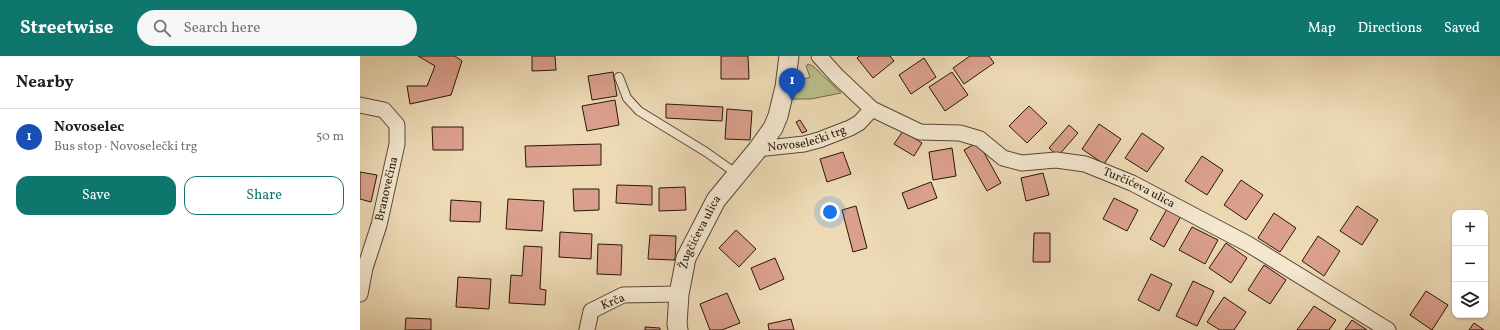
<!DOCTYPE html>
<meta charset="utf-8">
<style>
:root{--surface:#fff;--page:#f6f6f6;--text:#202124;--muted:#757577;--line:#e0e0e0;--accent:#0f766e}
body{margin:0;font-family:Vollkorn,serif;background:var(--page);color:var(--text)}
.controls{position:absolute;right:12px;bottom:12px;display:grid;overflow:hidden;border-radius:8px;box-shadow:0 1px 3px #0004}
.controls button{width:36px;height:36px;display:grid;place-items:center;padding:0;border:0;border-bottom:1px solid var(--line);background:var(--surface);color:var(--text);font:20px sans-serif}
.you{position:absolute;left:470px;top:156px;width:14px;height:14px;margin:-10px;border:3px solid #fff;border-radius:50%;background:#1a73e8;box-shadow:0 0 0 6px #1a73e833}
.badge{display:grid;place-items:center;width:26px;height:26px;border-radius:50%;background:var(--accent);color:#fff;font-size:13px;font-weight:700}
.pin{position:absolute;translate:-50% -33px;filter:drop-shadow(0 1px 2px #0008)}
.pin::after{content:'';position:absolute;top:21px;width:14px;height:12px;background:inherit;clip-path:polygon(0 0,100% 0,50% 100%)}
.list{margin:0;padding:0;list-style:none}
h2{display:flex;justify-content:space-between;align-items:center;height:52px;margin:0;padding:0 16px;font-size:17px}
h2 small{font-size:13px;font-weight:400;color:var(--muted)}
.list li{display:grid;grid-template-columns:26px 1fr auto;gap:12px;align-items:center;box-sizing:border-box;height:56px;padding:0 16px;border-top:1px solid var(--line)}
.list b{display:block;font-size:15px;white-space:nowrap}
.list p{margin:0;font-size:13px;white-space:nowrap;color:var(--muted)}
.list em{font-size:13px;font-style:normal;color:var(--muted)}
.actions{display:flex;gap:8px;padding:12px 16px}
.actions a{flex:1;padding:9px 0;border:1px solid var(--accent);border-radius:12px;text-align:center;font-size:14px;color:var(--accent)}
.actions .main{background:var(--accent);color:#fff}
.icon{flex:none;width:22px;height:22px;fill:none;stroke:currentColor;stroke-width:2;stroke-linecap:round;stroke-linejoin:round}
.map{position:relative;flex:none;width:1140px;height:274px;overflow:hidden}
header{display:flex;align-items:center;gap:24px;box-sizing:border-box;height:56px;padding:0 20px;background:var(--accent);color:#fff}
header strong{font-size:19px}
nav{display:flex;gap:22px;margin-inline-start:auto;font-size:14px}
.search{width:280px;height:36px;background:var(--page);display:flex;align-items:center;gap:10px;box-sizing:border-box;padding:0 14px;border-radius:22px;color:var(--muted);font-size:15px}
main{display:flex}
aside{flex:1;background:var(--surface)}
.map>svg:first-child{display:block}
.green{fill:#babf8c;stroke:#706a4c}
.building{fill:#dba08d;stroke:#27160b}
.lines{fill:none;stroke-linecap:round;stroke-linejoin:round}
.service-casing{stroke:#584736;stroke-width:10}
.minor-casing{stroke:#584736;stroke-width:17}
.tertiary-casing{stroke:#584736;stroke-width:21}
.service{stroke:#f3e7cf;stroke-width:8}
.minor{stroke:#f3e7cf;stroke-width:15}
.tertiary{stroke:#f3e7cf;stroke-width:19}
.labels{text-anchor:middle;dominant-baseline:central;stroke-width:3;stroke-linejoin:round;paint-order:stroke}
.street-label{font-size:12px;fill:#27160b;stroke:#f3e7cf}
</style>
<header>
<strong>Streetwise</strong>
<div class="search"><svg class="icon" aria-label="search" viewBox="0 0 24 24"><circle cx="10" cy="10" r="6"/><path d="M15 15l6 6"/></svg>Search here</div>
<nav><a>Map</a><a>Directions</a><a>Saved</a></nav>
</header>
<main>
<aside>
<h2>Nearby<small></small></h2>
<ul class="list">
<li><span class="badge" style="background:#1a4fb4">1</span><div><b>Novoselec</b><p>Bus stop · Novoselečki trg</p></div><em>50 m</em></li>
</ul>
<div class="actions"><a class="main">Save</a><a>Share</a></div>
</aside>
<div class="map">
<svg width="1140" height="274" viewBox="0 0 1140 274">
<rect width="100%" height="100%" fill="#eddab5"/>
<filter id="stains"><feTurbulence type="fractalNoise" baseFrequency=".005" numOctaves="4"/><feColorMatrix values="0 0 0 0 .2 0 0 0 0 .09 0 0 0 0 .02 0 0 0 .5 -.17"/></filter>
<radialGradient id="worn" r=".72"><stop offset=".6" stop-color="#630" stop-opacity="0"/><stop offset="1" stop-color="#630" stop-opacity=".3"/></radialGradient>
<polygon class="green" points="448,8 453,10 481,37 451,43 433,43 434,35 440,35 441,30 435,29 433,27 434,17 437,18 439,25 450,21 446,10"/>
<g class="building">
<polygon points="58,0 95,0 102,5 91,39 50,48 47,30 67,30 75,10"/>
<polygon points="172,0 195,0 196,14 172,15"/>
<polygon points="361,0 388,0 389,23 361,23"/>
<polygon points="499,0 530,0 534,5 513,22 497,2"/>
<polygon points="610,0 629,0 634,7 604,28 593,12"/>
<polygon points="564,2 576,21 551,38 539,19"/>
<polygon points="253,16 257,40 232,44 228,20"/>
<polygon points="592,16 608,39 585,55 569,31"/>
<polygon points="255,44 259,69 227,75 222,50"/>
<polygon points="306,48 363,51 362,65 306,62"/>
<polygon points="669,50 687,67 667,87 649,70"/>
<polygon points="367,53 392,55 390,84 365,83"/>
<polygon points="440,64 447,75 442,77 436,66"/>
<polygon points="739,68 761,83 744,108 722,93"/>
<polygon points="709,69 718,77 698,100 689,92"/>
<polygon points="72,71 103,71 103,94 73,94"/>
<polygon points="543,75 562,87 554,100 534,88"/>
<polygon points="782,77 804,92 787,116 765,102"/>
<polygon points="618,86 641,127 627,135 604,94"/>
<polygon points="241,88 241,109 166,111 165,90"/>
<polygon points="592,92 596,120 573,124 569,96"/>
<polygon points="483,96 491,118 467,126 460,103"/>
<polygon points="842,100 863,114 847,139 825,125"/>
<polygon points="0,116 17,119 11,146 0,143"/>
<polygon points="683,117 689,139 666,145 661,122"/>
<polygon points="881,124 903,139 886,164 864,149"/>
<polygon points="571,126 577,142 548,153 542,137"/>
<polygon points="257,129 292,130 292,149 256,147"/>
<polygon points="325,131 326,154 299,155 299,132"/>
<polygon points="213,133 239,133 239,154 214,155"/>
<polygon points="754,142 778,154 767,175 743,163"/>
<polygon points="148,143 184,145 182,175 146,173"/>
<polygon points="91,144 121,146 120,166 90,165"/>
<polygon points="496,150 507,192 493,196 482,154"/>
<polygon points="997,150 1018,164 1002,189 980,175"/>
<polygon points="807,153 821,160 804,191 790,183"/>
<polygon points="914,157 936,172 920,196 898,182"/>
<polygon points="832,171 858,184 845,208 819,194"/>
<polygon points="376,174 396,193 379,211 359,192"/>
<polygon points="200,176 232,178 231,203 199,201"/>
<polygon points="674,177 690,177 690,206 673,206"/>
<polygon points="290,179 316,180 315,204 288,203"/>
<polygon points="958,180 980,195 964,220 942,205"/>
<polygon points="866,187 887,202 871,227 849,212"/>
<polygon points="238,188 262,189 261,219 237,218"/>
<polygon points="164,190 182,191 180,233 186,234 185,249 149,247 151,219 162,220"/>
<polygon points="415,202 424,223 400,234 391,212"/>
<polygon points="904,209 926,224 910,248 888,234"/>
<polygon points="791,218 812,228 799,255 778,244"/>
<polygon points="98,221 131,223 129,253 96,251"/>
<polygon points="833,225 854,235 837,270 816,260"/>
<polygon points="1066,235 1088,249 1072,274 1050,259"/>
<polygon points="367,237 380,267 362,274 350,274 340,248"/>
<polygon points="864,241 886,256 874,274 860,274 847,266"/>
<polygon points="954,250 976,264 969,274 937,274"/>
<polygon points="46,262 71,263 71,274 45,274"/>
<polygon points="431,263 434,274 409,274 408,268"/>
<polygon points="992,264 1007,274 985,274"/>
<polygon points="1114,267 1124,274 1109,274"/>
<polygon points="285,271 300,272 300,274 285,274"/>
</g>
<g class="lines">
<defs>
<polyline id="service" points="259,21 267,42 279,55 346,96 377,118"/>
<g id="minor">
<path id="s1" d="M459,0l18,20 35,33 48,23 40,1 20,6 23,19 19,5 34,-3 29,4 47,19 116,61 140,86"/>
<polyline points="0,49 24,54 37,69 37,88 19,169 5,212 0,238"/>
<path id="s2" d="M398,93l46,-5 15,-4 31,-12 9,-5 13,-14"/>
<polyline points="227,274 231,255 263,239 319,238"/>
</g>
<g id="tertiary">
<path id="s3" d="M318,274l-1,-6 2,-30 7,-36 30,-58 42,-51 15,-21 5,-12 7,-29 4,-31"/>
</g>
</defs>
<use href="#service" class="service-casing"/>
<use href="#minor" class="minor-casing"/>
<use href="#tertiary" class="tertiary-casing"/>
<use href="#service" class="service"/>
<use href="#minor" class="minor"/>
<use href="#tertiary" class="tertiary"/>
</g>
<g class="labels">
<g class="street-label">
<text stroke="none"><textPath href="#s2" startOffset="50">Novoselečki trg</textPath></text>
<text transform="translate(27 133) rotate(-77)">Branovečina</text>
<text stroke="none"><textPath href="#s1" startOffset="361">Turčićeva ulica</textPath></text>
<text stroke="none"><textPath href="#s3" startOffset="102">Žugčićeva ulica</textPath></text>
<text transform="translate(253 246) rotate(-22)">Krča</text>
</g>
</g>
<rect width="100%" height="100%" filter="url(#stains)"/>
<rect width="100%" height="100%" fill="url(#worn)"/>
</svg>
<div class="controls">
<button>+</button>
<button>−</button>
<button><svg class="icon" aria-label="layers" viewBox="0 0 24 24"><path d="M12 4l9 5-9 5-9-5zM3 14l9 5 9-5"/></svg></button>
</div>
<div class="you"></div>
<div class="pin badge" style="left:432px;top:45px;background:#1a4fb4">1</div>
</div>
</main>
